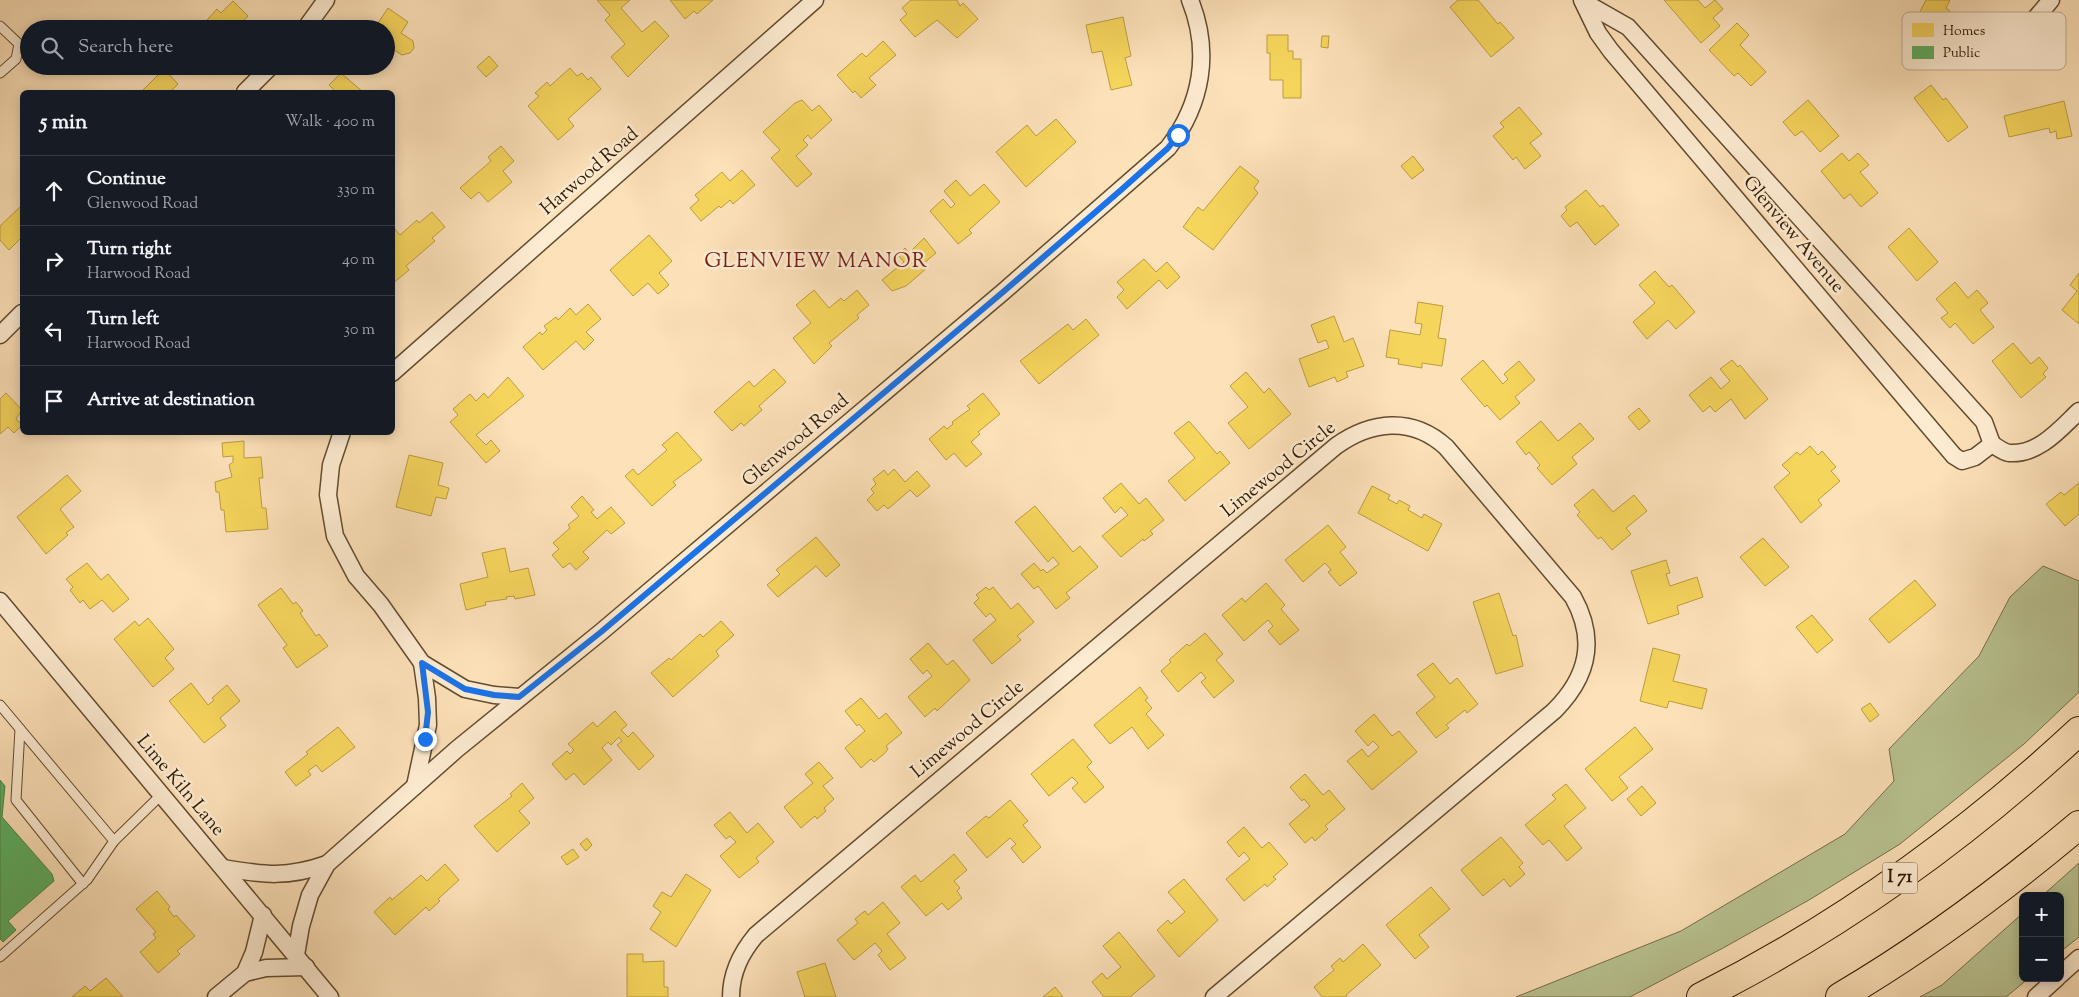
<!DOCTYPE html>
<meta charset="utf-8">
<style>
:root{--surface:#171b24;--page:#242831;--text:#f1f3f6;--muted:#9ea1a6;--line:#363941}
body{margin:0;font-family:"Sorts Mill Goudy",serif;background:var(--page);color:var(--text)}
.controls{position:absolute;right:15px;bottom:15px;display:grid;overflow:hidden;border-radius:8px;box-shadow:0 2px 12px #0003}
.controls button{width:45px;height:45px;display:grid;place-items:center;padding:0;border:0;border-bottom:1px solid var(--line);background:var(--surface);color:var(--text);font:25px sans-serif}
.stop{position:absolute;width:15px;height:15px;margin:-11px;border:4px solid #1a73e8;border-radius:50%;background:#fff}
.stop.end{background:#1a73e8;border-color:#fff;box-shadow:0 1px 5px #0008}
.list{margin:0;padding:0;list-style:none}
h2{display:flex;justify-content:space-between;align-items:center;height:65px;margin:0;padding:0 20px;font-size:21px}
h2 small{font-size:16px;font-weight:400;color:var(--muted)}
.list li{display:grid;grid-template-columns:32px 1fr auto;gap:15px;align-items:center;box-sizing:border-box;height:70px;padding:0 20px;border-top:1px solid var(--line)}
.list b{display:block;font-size:19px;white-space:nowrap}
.list p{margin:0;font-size:16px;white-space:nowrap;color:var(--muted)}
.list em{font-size:16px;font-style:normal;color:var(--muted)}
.icon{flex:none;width:28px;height:28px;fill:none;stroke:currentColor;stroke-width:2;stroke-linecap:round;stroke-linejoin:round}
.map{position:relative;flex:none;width:2079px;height:997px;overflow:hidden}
.search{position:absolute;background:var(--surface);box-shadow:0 2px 12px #0003;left:20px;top:20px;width:375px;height:55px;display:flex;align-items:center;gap:12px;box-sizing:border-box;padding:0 18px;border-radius:28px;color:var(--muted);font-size:19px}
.panel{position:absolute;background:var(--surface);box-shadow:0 2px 12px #0003;left:20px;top:90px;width:375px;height:345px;border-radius:8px}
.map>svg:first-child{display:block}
.green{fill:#bac493;stroke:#756f4a}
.homes{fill:#f6d55c;stroke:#bb9d40}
.public{fill:#5aae61;stroke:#4d8244}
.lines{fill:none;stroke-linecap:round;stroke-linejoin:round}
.lane-casing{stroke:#634c2e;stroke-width:11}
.street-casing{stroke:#634c2e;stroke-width:19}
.highway-casing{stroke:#301a00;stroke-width:30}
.lane{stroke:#feecd2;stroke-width:9}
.street{stroke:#feecd2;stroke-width:16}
.highway{stroke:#fde1b9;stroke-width:28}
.route{stroke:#1a73e8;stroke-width:6}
.labels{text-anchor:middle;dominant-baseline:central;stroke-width:5;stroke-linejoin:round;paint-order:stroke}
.shield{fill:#feecd2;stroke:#6e593f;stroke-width:1}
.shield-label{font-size:18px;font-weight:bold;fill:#301a00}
.street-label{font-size:19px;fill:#301a00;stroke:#feecd2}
.quarter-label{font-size:21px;letter-spacing:1px;fill:#7a1f14;stroke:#feecd2}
.key{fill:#feecd2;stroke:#c0ad93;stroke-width:1}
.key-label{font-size:14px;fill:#301a00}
</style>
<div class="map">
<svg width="2079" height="997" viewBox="0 0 2079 997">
<rect width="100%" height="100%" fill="#fde1b9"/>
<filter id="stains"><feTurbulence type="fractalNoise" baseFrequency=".004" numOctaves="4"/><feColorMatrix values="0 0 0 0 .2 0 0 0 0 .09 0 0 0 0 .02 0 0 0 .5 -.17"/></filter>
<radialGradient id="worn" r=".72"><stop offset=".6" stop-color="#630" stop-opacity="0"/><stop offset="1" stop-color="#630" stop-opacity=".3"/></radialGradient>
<g class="green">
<polygon points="2043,566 2079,581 2079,692 2024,744 1900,844 1809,900 1723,948 1630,997 1516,997 1681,931 1845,834 1894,781 1889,749 1979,656 2010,597"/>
<polygon points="2079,863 2079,937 2060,952 2060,896 2042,896"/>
<polygon points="2023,913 2023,978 2029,978 2006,997 1920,997 1942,985"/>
</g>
<g class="homes">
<polygon points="597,0 630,0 621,8 642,32 655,21 669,36 628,77 611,57 625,44 605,20 610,15"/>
<polygon points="670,0 713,0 697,14 694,11 685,19"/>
<polygon points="911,0 957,0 960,6 963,3 978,19 957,38 937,20 915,37 900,20 907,14 902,8"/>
<polygon points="1458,0 1478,0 1498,24 1500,22 1514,38 1491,57 1450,7"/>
<polygon points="1664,0 1698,0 1705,8 1715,0 1723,9 1713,18 1720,26 1701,43"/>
<polygon points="1926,0 1950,0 1946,8 1950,11 1933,41 1911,29"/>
<polygon points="233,1 248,16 236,29 199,29 217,9 221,13"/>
<polygon points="388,8 408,22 401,33 413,41 414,48 410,53 402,55 391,48 386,54 386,29 374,29"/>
<polygon points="1123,17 1131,56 1125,58 1132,85 1111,90 1102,51 1092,53 1086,25"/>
<polygon points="1737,23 1749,35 1740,45 1766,72 1751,86 1738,73 1734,76 1709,50"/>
<polygon points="1267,35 1288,35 1288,51 1293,51 1293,59 1301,59 1301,98 1283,98 1283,80 1270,80 1270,53 1267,53"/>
<polygon points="1322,36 1329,36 1328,48 1321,47"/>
<polygon points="883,41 896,55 869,78 876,85 861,98 855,91 853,93 837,75 862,53 866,57"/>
<polygon points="489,56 498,66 486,77 477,67"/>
<polygon points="570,68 577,76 582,73 588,80 591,77 601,89 568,119 574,126 558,140 528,106 539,96 535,93 547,82 550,86"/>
<polygon points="164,69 178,84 170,92 141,92"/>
<polygon points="341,73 363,92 334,92 335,91 329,85"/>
<polygon points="1931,85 1943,100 1946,98 1968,127 1948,142 1914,98"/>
<polygon points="802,100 812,111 819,105 832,120 811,139 808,135 803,140 808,145 796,156 812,174 797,187 771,158 780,150 763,132 795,103"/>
<polygon points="1808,100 1839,136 1820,152 1802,131 1795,136 1783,122"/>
<polygon points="2064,101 2072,136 2057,139 2056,131 2050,133 2049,128 2009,137 2004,116"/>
<polygon points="1519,107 1542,134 1530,143 1541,156 1525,169 1516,157 1513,160 1493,136 1504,127 1500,123"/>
<polygon points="1056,119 1076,142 1026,187 996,152 1027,125 1036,136"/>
<polygon points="501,146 514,161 503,171 512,182 488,202 479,192 471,199 460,188 491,161 488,157"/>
<polygon points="1842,153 1849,161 1858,153 1869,165 1860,172 1878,193 1861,207 1850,194 1844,199 1821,171"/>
<polygon points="1413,156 1424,170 1412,179 1401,166"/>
<polygon points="1240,166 1259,181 1254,188 1258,193 1213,250 1183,227 1198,207 1203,211"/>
<polygon points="742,170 755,185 733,204 730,200 721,208 719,206 701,221 690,208 699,200 695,195 722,172 730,181"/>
<polygon points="956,180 970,196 984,184 1000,202 969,230 972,233 958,244 930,211 943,199 951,208 955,204 944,191"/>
<polygon points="1586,190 1600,207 1603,205 1619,225 1595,245 1577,222 1570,227 1561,216 1567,210 1565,207"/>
<polygon points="20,207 22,210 22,237 9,250 0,240 0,226"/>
<polygon points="432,212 445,227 432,238 435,241 406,266 409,270 392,284 392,226 400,235 417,220 419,223"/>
<polygon points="1909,228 1938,262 1917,281 1888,247"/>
<polygon points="649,235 672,261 659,273 669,285 658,294 648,283 633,296 610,270"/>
<polygon points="924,238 936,253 924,263 928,267 906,286 892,291 882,280 904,262 898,255 905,248 909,253"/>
<polygon points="1144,259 1156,272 1167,262 1180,277 1167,289 1159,280 1127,309 1117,297 1124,290 1117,282"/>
<polygon points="1655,271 1669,287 1672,285 1695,312 1676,329 1668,320 1647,339 1633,322 1655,303 1639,285"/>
<polygon points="2079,273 2079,324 2062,310 2077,291 2070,285"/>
<polygon points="1955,282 1968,298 1977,290 1988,303 1980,310 1994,327 1973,344 1955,323 1950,328 1941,318 1948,313 1936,299"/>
<polygon points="814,290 829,308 841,298 844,301 857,290 869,305 857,315 859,318 829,343 832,346 814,364 793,338 811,323 796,305"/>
<polygon points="1418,302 1443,306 1438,338 1446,339 1442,366 1422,363 1422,368 1398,364 1399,359 1386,357 1390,330 1420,335 1422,324 1415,323"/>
<polygon points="588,304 601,319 586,332 594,340 584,350 576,341 543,370 523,347 540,332 542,335 547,330 544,326 556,317 558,320 570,308 576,315"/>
<polygon points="1334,316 1344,342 1353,338 1364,366 1346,372 1348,377 1337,382 1335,377 1309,387 1299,359 1329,348 1326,340 1318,343 1311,325"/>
<polygon points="1086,319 1099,335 1039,384 1020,361 1068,324 1073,330"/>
<polygon points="2013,343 2031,364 2039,357 2048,368 2043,374 2046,377 2021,398 1992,361"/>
<polygon points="1483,360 1503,384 1508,379 1504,374 1519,361 1535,380 1515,397 1520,403 1500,420 1487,405 1485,407 1461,379"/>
<polygon points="1732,360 1738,367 1740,365 1768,399 1745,419 1731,399 1715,412 1710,406 1703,412 1689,395 1711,377 1721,389 1730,381 1720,369"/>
<polygon points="774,369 786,382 759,406 762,410 744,426 741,423 732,431 714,412 749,381 754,387"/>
<polygon points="1246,372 1264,393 1269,388 1291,414 1249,449 1228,423 1248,407 1230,386"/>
<polygon points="508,377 524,396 476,435 486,445 491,440 500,451 486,463 450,422 458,415 453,409 470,394 476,401 484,393 488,398"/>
<polygon points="6,393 22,410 16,419 22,425 14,433 8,427 0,434 0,399"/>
<polygon points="983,393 1000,414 978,432 980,434 971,442 982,454 966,467 954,453 946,460 929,439 944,426 947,429 953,424 952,422 970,409 967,406"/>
<polygon points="1639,408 1650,421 1639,430 1628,417"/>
<polygon points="1189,421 1217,454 1220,451 1230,463 1185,501 1168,481 1195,458 1174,433"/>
<polygon points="1541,421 1558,441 1580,423 1594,439 1572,457 1577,464 1552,485 1537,468 1540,465 1529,452 1526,455 1516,442"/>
<polygon points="677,432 702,460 673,482 676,485 652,506 625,476 633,469 638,475 667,450 662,445"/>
<polygon points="244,441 244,458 261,457 263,478 259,478 262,508 266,508 268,529 226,532 224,510 221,510 219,492 216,492 215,482 232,477 229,465 233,462 233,456 223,457 222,443"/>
<polygon points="1810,446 1818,455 1822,451 1836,467 1831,471 1840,481 1818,500 1822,505 1801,523 1774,487 1790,473 1782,465 1797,452 1800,455"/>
<polygon points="409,455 443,463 438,485 449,488 446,499 436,497 431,516 396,507"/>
<polygon points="894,469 905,482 917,471 930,486 917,497 910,490 888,509 884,505 877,511 867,500 874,493 871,489 876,484 873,479 884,470 888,475"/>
<polygon points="67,475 81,491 60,509 74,527 66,533 68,535 46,554 17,517"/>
<polygon points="1121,483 1139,504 1146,498 1164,520 1150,531 1153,534 1144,541 1143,539 1121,557 1102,536 1128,515 1121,507 1115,513 1103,498"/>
<polygon points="2079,483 2079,514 2065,526 2046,504 2061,492 2064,495"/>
<polygon points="1372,486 1390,495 1388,499 1397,504 1399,500 1410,506 1408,510 1422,518 1424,514 1442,524 1428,551 1358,513"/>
<polygon points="1593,489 1613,512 1634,495 1647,511 1626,528 1631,534 1612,550 1601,537 1598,539 1577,515 1580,512 1574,505"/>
<polygon points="582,496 594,510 591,512 597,519 611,507 625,523 611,534 607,530 583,552 589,558 576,570 570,563 563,568 552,555 559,549 553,543 570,528 568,525 579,516 571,507"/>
<polygon points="1035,506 1073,552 1080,546 1098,567 1066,593 1070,598 1056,609 1038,586 1034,589 1021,574 1034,563 1041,571 1043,569 1047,573 1059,564 1053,557 1048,562 1015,522"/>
<polygon points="1328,525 1346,547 1340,552 1357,573 1340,586 1328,572 1331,570 1325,563 1303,582 1285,560"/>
<polygon points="816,537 840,565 826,577 816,566 778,597 767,585 780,574 776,570"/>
<polygon points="1763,538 1789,567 1765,586 1740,557"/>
<polygon points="505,548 510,572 528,568 535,595 515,599 514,596 506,597 507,599 485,602 486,605 466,610 460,584 488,577 482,553"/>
<polygon points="1666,560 1670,573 1666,574 1670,586 1697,577 1703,597 1677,606 1679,614 1648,624 1631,571"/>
<polygon points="87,563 101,580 108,574 129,599 113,612 102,600 90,609 83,600 80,603 70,590 73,587 66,579"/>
<polygon points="1915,580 1936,605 1889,643 1869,619"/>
<polygon points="1266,583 1285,605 1281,609 1299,630 1280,645 1268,631 1273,626 1268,620 1244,641 1222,615 1242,598 1245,602"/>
<polygon points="986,587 989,590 993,587 1011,609 1018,603 1034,622 1017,636 1021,640 992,664 973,640 996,620 990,613 986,617 974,603 979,598 976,595"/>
<polygon points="281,588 293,604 296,602 303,611 300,613 316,636 319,634 328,646 297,668 283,648 287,645 258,605"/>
<polygon points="1499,593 1513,636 1516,635 1523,666 1496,674 1473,602"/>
<polygon points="1812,615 1833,640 1817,653 1796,627"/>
<polygon points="148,618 174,649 165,658 174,669 153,687 114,639 135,621 139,626"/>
<polygon points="721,621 734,635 716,651 719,656 673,697 651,673 669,658 671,660 700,634 703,637"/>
<polygon points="1205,633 1223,654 1216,660 1234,681 1214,698 1201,682 1206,678 1201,672 1178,692 1161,671 1171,662 1169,660 1187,644 1189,646"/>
<polygon points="928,643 947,665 953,660 970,680 937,711 935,708 925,717 908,697 932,676 927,670 923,674 910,659"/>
<polygon points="1653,648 1680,655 1673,681 1707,689 1702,709 1669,701 1667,708 1640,701"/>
<polygon points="1433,663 1450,684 1457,678 1478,704 1467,713 1465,710 1446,725 1449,728 1436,738 1416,713 1435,697 1417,675"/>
<polygon points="191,683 208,705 214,700 212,698 227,685 240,701 220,718 226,726 204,743 169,701"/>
<polygon points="1140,687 1148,698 1145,700 1152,708 1146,714 1164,735 1148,749 1132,727 1110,744 1094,725"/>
<polygon points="861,698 879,719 886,713 902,733 886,746 888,749 884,754 874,762 871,759 861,768 845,748 865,731 859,724 857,726 845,711"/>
<polygon points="1870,703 1879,715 1870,722 1861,709"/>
<polygon points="615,711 627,725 621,730 628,737 633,732 654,756 639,770 617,745 622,741 619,737 611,745 608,742 602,748 612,760 584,785 574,773 566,780 552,764 567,751 570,754 574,750 568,744 593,722 597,727"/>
<polygon points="1374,714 1392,736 1399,731 1417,752 1372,790 1347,761 1362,749 1368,757 1379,747 1373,741 1368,746 1355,731"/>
<polygon points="338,727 355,747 322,772 316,765 308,771 311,775 296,786 285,772 308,754 306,752"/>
<polygon points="1635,727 1653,749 1619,777 1628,788 1612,801 1585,769"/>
<polygon points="1073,739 1092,762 1087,767 1104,787 1085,803 1072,788 1078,783 1072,777 1049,796 1031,774"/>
<polygon points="819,762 833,778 823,786 834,799 824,808 826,811 817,819 815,816 801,828 784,807 813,783 805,774"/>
<polygon points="1305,774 1323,795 1329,790 1345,809 1325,826 1328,829 1315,841 1312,837 1305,843 1289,824 1310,806 1304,799 1302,801 1290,787"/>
<polygon points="522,783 534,798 519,811 530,823 497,852 474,826 512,796 510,794"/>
<polygon points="1566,784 1586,808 1564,826 1582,848 1567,861 1549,840 1543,845 1525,825 1556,799 1552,795"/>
<polygon points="1642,786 1656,803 1641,816 1627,799"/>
<polygon points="1010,800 1028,821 1023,825 1041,847 1023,863 1011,848 1016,844 1010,838 987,858 966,833 986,816 989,818"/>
<polygon points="730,812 747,833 758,823 774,842 756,858 759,862 739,878 720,856 736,842 730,836 726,839 714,825"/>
<polygon points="1244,827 1262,848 1269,842 1288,864 1273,877 1276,879 1267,887 1265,884 1244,901 1226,879 1250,859 1244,852 1239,857 1227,842"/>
<polygon points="1501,837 1523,863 1519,867 1525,874 1510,887 1504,879 1483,896 1461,870"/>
<polygon points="587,838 592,845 586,851 580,844"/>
<polygon points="573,849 579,857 567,865 561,857"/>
<polygon points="954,854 967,870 954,881 960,888 957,891 962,898 948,910 942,903 926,916 901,887 915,875 921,882"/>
<polygon points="445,864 459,880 438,899 440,901 429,911 426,907 395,935 374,912 390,897 392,900 421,875 427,881"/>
<polygon points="686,874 711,890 676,947 650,929 661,912 653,906 662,892 671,897"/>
<polygon points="1184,879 1218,920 1179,957 1157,930 1168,920 1171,924 1185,912 1168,892"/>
<polygon points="1431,887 1450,909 1419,935 1429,947 1415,959 1386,925"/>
<polygon points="157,891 170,907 168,909 174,917 176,915 195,936 177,951 180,954 158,973 140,952 156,938 153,934 156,932 136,909"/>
<polygon points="883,902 900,923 887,934 906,958 890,970 878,955 882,951 875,943 854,960 837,940 858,923 855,919 862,913 865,911 868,915"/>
<polygon points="1119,932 1155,976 1130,997 1104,997 1092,982 1102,973 1107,979 1121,967 1103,946"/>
<polygon points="1363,944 1381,965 1346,995 1347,997 1322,997 1314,987 1334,970 1331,966 1340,958 1343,962"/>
<polygon points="627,954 643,954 643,962 664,961 664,987 668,987 668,997 627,997"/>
<polygon points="825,963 836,997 805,997 797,972"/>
<polygon points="106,978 123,997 72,997 85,986 90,991"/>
<polygon points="1055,987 1063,997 1043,997"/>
</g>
<polygon class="public" points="0,780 5,786 2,817 52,874 54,881 8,921 16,930 3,942 0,939"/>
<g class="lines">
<defs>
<g id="lane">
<polyline points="0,26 19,44 16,59 0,73"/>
<polyline points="0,705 114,841"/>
<polyline points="20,729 16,800 83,884"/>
<polyline points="0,957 87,880 114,841 161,795"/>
</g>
<g id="street">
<polyline points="1582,0 1598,33 1611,51 1954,456 1962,461 1975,457 1992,444"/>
<polyline points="1584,2 1628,27 1984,422 1992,444"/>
<polyline points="305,29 326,0"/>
<polyline points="2012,46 2051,0"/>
<polyline points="245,92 271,66"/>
<polyline points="0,335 22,313"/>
<polyline points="392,373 815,0"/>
<polyline points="342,432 331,465 328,495 335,536 356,576 381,605 422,663 465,689 494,695 519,697"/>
<path d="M1992,444c5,3 11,8 17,9 30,2 51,-24 70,-42"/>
<polyline points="0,601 330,997"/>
<polyline points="415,786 428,725 427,698 422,663"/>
<path d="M223,868c42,7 64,10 104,-4"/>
<path d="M296,955l5,-29 9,-31 17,-31 130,-115 144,-117 402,-340 165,-144c34,-44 43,-96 22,-148"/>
<polyline points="245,973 254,952 263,915"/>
<polyline points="2060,975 2079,958"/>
<polyline points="216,997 245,973 266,968 306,967"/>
<path d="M731,997c0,-25 10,-44 25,-62l580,-489c35,-25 76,-30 110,1l127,150c24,43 15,80 -19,114l-340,286"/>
<polyline points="2036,997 2057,978"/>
</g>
<g id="highway">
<path d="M1701,997c139,-70 264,-160 378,-266"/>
<path d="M1840,997c85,-50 164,-109 239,-172"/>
</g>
</defs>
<use href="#lane" class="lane-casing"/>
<use href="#street" class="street-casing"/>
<use href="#highway" class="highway-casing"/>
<use href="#lane" class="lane"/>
<use href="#street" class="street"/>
<use href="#highway" class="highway"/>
</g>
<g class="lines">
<polyline class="route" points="425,739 428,712 422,663 465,689 494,695 519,697 601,632 1003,292 1121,190 1168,148 1178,135"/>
</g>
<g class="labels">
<rect class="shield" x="1882.5" y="862.5" width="35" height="31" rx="4"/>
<g class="shield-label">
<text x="1900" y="878">I 71</text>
</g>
<g class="street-label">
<text transform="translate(590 172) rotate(-41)">Harwood Road</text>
<text transform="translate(1793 235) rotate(50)">Glenview Avenue</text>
<text transform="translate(796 441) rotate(-40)">Glenwood Road</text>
<text transform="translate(1279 470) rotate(-39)">Limewood Circle</text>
<text transform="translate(968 730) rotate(-40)">Limewood Circle</text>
<text transform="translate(180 786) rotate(50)">Lime Kiln Lane</text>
</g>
<g class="quarter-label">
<text x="816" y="262">GLENVIEW MANOR</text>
</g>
</g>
<rect x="1902" y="12" width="164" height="58" rx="8" class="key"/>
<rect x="1912" y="23" width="22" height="14" fill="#f6d55c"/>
<rect x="1912" y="46" width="22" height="13" fill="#5aae61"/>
<g class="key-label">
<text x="1943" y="35">Homes</text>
<text x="1943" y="57">Public</text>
</g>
<rect width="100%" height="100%" filter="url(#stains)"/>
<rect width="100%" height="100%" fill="url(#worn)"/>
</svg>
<div class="controls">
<button>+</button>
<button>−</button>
</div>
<div class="stop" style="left:1178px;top:135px"></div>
<div class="stop end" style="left:425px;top:739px"></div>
<div class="search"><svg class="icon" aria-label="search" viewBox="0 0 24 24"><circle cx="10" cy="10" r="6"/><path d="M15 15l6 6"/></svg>Search here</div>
<section class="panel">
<h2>5 min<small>Walk · 400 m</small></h2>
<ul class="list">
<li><svg class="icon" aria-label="ahead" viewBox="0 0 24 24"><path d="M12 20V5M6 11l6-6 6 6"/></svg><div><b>Continue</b><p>Glenwood Road</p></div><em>330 m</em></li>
<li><svg class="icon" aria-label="right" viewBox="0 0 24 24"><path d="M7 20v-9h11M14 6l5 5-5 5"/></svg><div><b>Turn right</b><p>Harwood Road</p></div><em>40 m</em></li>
<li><svg class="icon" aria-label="left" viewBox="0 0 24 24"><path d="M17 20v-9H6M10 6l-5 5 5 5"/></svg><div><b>Turn left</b><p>Harwood Road</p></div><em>30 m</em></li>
<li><svg class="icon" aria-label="arrive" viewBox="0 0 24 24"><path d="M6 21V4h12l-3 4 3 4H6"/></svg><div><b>Arrive at destination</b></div></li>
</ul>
</section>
</div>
